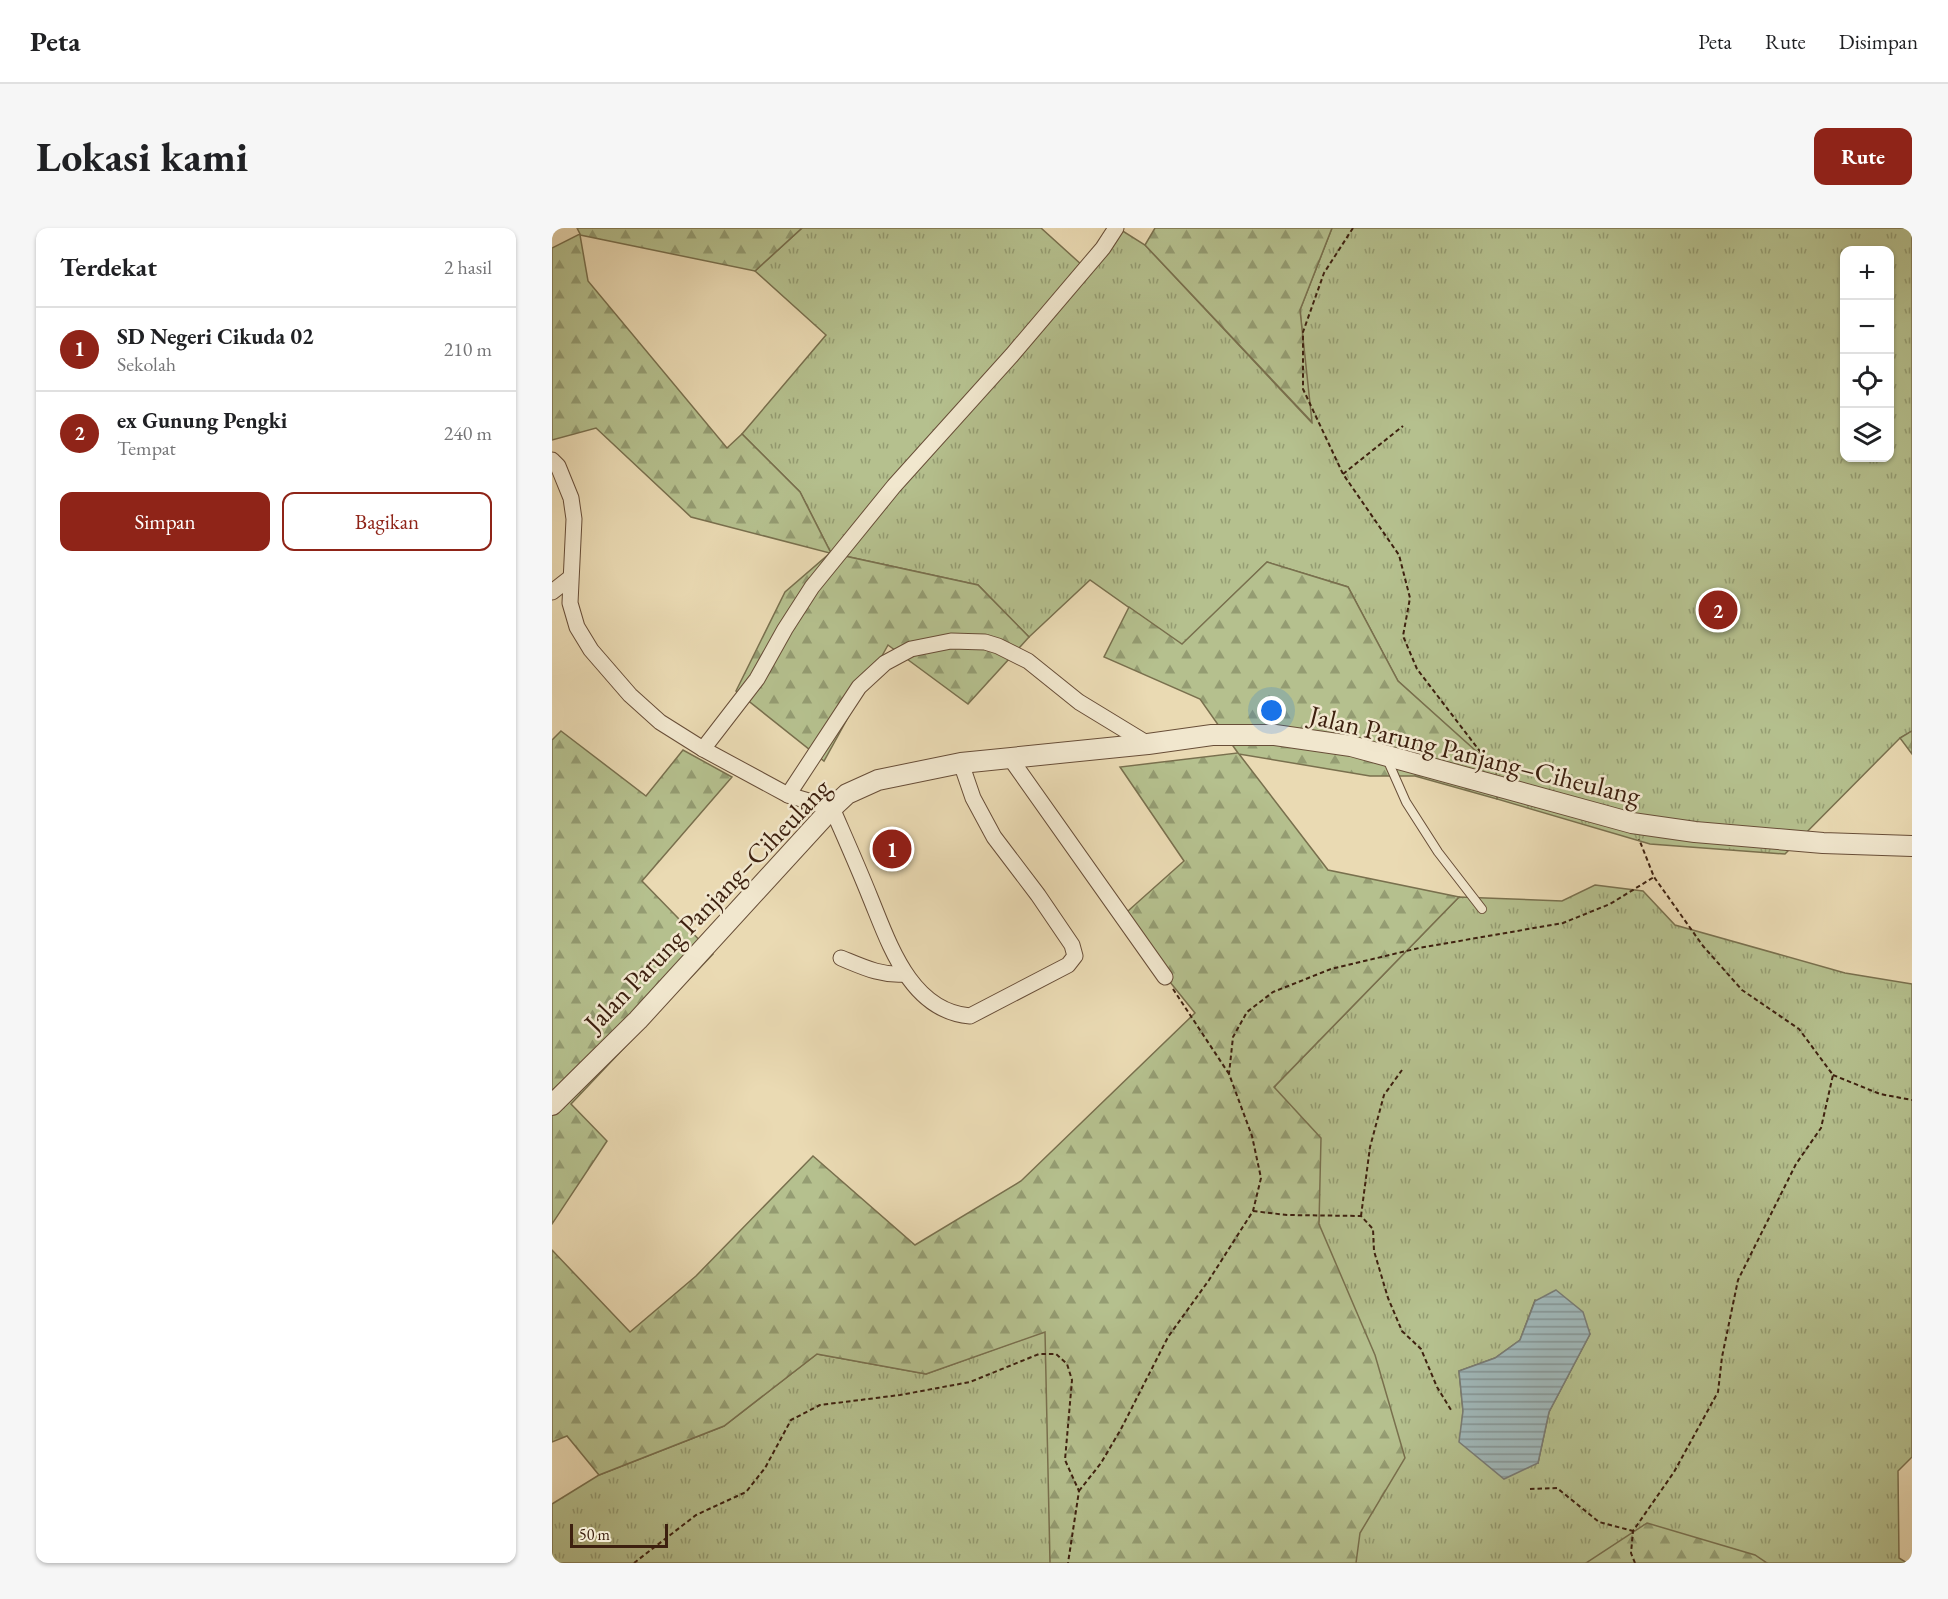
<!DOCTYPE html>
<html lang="id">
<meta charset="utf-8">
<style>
:root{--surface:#fff;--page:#f6f6f6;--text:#202124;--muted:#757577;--line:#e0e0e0;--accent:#8f2418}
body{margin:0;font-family:"EB Garamond",serif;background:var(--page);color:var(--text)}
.controls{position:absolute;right:18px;top:18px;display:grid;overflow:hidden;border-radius:12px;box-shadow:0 2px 4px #0004}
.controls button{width:54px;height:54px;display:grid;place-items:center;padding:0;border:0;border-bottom:2px solid var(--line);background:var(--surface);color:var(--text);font:30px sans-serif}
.scale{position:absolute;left:18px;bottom:15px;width:98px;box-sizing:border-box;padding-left:6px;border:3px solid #3d200f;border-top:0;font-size:16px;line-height:21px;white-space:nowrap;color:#3d200f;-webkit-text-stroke:4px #f1e7ce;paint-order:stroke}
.you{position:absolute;left:720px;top:483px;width:21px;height:21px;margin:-15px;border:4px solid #fff;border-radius:50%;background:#1a73e8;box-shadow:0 0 0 9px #1a73e833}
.badge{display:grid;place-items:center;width:39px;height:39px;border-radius:50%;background:var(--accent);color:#fff;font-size:20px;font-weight:700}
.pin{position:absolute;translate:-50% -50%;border:3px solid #fff;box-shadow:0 2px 6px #0006}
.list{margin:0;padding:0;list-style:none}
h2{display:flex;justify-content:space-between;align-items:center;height:78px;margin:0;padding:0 24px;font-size:26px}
h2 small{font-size:20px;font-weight:400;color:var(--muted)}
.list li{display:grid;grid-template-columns:39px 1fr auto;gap:18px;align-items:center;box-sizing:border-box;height:84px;padding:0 24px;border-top:2px solid var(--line)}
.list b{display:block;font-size:22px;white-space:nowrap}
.list p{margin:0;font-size:20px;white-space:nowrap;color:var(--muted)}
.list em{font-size:20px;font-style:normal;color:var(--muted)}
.actions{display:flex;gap:12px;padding:18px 24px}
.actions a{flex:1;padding:14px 0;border:2px solid var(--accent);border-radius:12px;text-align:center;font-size:21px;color:var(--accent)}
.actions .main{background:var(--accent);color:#fff}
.icon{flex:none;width:33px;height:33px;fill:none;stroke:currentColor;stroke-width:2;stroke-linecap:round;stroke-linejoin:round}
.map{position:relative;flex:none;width:1360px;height:1335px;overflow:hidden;border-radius:12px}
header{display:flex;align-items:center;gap:36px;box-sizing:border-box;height:84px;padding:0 30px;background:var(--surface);border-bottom:2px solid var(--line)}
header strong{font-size:28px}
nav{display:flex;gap:33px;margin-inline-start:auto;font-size:21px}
.intro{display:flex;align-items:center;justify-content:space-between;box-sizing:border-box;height:144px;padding:0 36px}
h1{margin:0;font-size:42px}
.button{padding:15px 27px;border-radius:12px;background:var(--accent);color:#fff;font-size:21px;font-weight:700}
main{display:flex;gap:36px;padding:0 36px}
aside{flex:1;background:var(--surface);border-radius:12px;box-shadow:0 2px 4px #0004}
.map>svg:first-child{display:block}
.grass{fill:url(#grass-tufts);stroke:#79704e;stroke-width:1.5;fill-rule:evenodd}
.forest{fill:url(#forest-firs);stroke:#79704e;stroke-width:1.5}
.water{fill:url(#water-rules);stroke:#787b75;stroke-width:1.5}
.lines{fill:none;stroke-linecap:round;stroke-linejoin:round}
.service-casing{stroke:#684e38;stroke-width:10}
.minor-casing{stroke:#684e38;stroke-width:17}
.tertiary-casing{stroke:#684e38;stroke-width:22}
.path{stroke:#3d200f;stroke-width:2;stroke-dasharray:4.5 3;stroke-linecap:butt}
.service{stroke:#f1e7ce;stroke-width:8}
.minor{stroke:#f1e7ce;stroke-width:15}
.tertiary{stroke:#f1e7ce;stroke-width:20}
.labels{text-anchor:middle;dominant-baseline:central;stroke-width:5;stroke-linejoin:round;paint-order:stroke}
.street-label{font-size:27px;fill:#3d200f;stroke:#f1e7ce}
</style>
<header>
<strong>Peta</strong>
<nav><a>Peta</a><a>Rute</a><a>Disimpan</a></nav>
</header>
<div class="intro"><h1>Lokasi kami</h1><a class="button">Rute</a></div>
<main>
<aside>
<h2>Terdekat<small>2 hasil</small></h2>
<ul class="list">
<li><span class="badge">1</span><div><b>SD Negeri Cikuda 02</b><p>Sekolah</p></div><em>210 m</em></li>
<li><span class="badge">2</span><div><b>ex Gunung Pengki</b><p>Tempat</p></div><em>240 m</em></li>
</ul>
<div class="actions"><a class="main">Simpan</a><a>Bagikan</a></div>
</aside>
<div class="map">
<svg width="1360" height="1335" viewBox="0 0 1360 1335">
<defs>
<pattern id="grass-tufts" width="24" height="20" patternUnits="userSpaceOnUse" patternTransform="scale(1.5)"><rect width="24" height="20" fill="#b5c08e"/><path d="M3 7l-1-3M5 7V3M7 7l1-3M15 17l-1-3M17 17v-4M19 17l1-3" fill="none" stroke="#949c72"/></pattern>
<pattern id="forest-firs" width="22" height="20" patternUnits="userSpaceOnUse" patternTransform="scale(1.5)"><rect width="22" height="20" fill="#b5c08e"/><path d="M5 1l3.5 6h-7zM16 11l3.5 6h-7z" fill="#949c72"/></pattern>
<pattern id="water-rules" width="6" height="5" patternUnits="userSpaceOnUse" patternTransform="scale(1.5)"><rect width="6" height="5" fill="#9fb7b9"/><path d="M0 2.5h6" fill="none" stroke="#839495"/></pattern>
</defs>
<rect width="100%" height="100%" fill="#eadab3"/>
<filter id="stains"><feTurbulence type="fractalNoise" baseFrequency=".00333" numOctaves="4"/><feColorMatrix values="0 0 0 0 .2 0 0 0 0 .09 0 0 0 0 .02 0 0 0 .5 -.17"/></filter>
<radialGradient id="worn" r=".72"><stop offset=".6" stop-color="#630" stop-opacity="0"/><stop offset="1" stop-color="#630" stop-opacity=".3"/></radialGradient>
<g class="grass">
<path d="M250,0h239l42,38 35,-38 27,17 166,177 -11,-112 32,-82h580v503l-12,7 -115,116 -135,-10 -153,-45 -2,-30 -97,-88 -50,-94 -81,-25 -85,83 -92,-65 -61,57 -51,-52 -147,-32 -31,-61 -58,-58 84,-99 -71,-64zM1292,22h46v208h-46z"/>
<path d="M1043,657l48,6 32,34 170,48 67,11v473l-14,14 1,87 8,5h-1355v-59l47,-29 125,-49 93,-72 109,20 215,-77 135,-212 183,-188 103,4zM983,1072l55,34 -41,78 -11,51 -78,-21 3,-31 -4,-40 36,-13 25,-18z"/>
</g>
<g class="forest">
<polygon points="25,0 250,0 203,43 28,7 36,53 175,220 190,206 248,264 279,325 426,357 477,409 416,476 336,417 272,533 184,463 233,364 278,325 139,289 44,200 0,212 0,20 28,6"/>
<polygon points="603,0 780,0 748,82 760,194 593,17"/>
<polygon points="715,334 796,359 846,453 944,541 945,571 863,548 818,548 687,526 776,642 907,669 722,859 769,910 767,996 823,1127 853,1230 808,1305 804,1335 498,1335 493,1104 374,1146 265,1126 172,1198 47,1247 15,1208 0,1214 0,1022 78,1104 144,1048 261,928 363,1017 469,953 643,785 567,691 632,633 568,539 686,525 648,471 552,429 577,379 630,416"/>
<polygon points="9,503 94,568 131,522 180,549 90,653 161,726 19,876 55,913 0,996 0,512"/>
<polygon points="1360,503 1360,526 1348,510"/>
<polygon points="1095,1295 1203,1327 1215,1335 1034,1335"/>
</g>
<polygon class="water" points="1004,1062 1031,1084 1038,1106 997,1184 986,1235 952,1251 907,1214 911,1183 907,1143 943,1130 968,1112 983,1073"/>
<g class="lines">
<defs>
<polyline id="service" points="835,531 854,574 886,624 930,681"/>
<g id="minor">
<path d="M0,232l6,6 13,32 3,21 -4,84 7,24 14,23 39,45 30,27 43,27 85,46 44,13c13,30 26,59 38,89 19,46 40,114 100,119l98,-51 7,-9 -3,-11 -34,-50 -44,-58 -21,-39 -12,-35"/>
<polyline points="0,364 18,350"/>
<polyline points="151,521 205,451 233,401 260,359 342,258 460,127 551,20 564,0"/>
<polyline points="458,530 613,749"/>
<polyline points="236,567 307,459 333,435 359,421 399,413 433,414 446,418 476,433 527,474 596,516"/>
<path d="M289,730c22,9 40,18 64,16"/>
</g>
<polyline id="tertiary" points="0,877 86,792 280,580 295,566 326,552 409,535 596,516 660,507 723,507 799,518 1080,595 1143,604 1271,615 1360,618"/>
</defs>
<use href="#service" class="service-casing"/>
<use href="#minor" class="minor-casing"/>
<use href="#tertiary" class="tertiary-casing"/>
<g class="path">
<polyline points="801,0 772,45 751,104 751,161 791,246 847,327 858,370 851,408 865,441 930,526 944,541"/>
<polyline points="791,246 851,198"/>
<polyline points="621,761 677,846"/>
<polyline points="1281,847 1328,866 1360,872"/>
<polyline points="701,983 735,987 809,988 821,1001 822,1023 836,1070 850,1103 869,1121 885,1159 899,1182"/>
<polyline points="809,988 818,919 832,867 850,842"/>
<polyline points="978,1261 1005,1260 1047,1294 1081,1303"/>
<polyline points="527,1263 549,1235 569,1201 616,1109 657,1052 701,983 709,950 700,908 677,846 681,809 695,784 721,764 779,741 867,720 1011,695 1058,676 1102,649"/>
<polyline points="82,1335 144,1287 194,1264 213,1240 239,1192 268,1177 348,1167 418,1154 487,1126 504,1126 515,1136 520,1152 513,1232 527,1263 516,1335"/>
<polyline points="1083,1335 1079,1325 1081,1303 1122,1244 1166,1164 1170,1129 1186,1052 1244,936 1269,900 1281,847 1247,801 1190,762 1151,718 1102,649 1087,611"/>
</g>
<use href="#service" class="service"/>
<use href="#minor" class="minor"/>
<use href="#tertiary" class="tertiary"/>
</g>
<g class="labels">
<g class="street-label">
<text transform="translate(923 527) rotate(14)">Jalan Parung Panjang–Ciheulang</text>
<text transform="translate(155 677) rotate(-46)">Jalan Parung Panjang–Ciheulang</text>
</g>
</g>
<rect width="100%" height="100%" filter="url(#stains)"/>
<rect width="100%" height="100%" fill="url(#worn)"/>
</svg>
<div class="controls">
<button>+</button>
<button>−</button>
<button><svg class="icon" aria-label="locate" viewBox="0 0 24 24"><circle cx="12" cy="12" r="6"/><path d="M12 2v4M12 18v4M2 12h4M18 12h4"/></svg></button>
<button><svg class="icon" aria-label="layers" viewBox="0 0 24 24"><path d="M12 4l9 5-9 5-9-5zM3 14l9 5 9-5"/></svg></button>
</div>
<div class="scale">50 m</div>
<div class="you"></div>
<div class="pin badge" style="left:340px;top:621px">1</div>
<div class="pin badge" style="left:1166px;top:382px">2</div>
</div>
</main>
